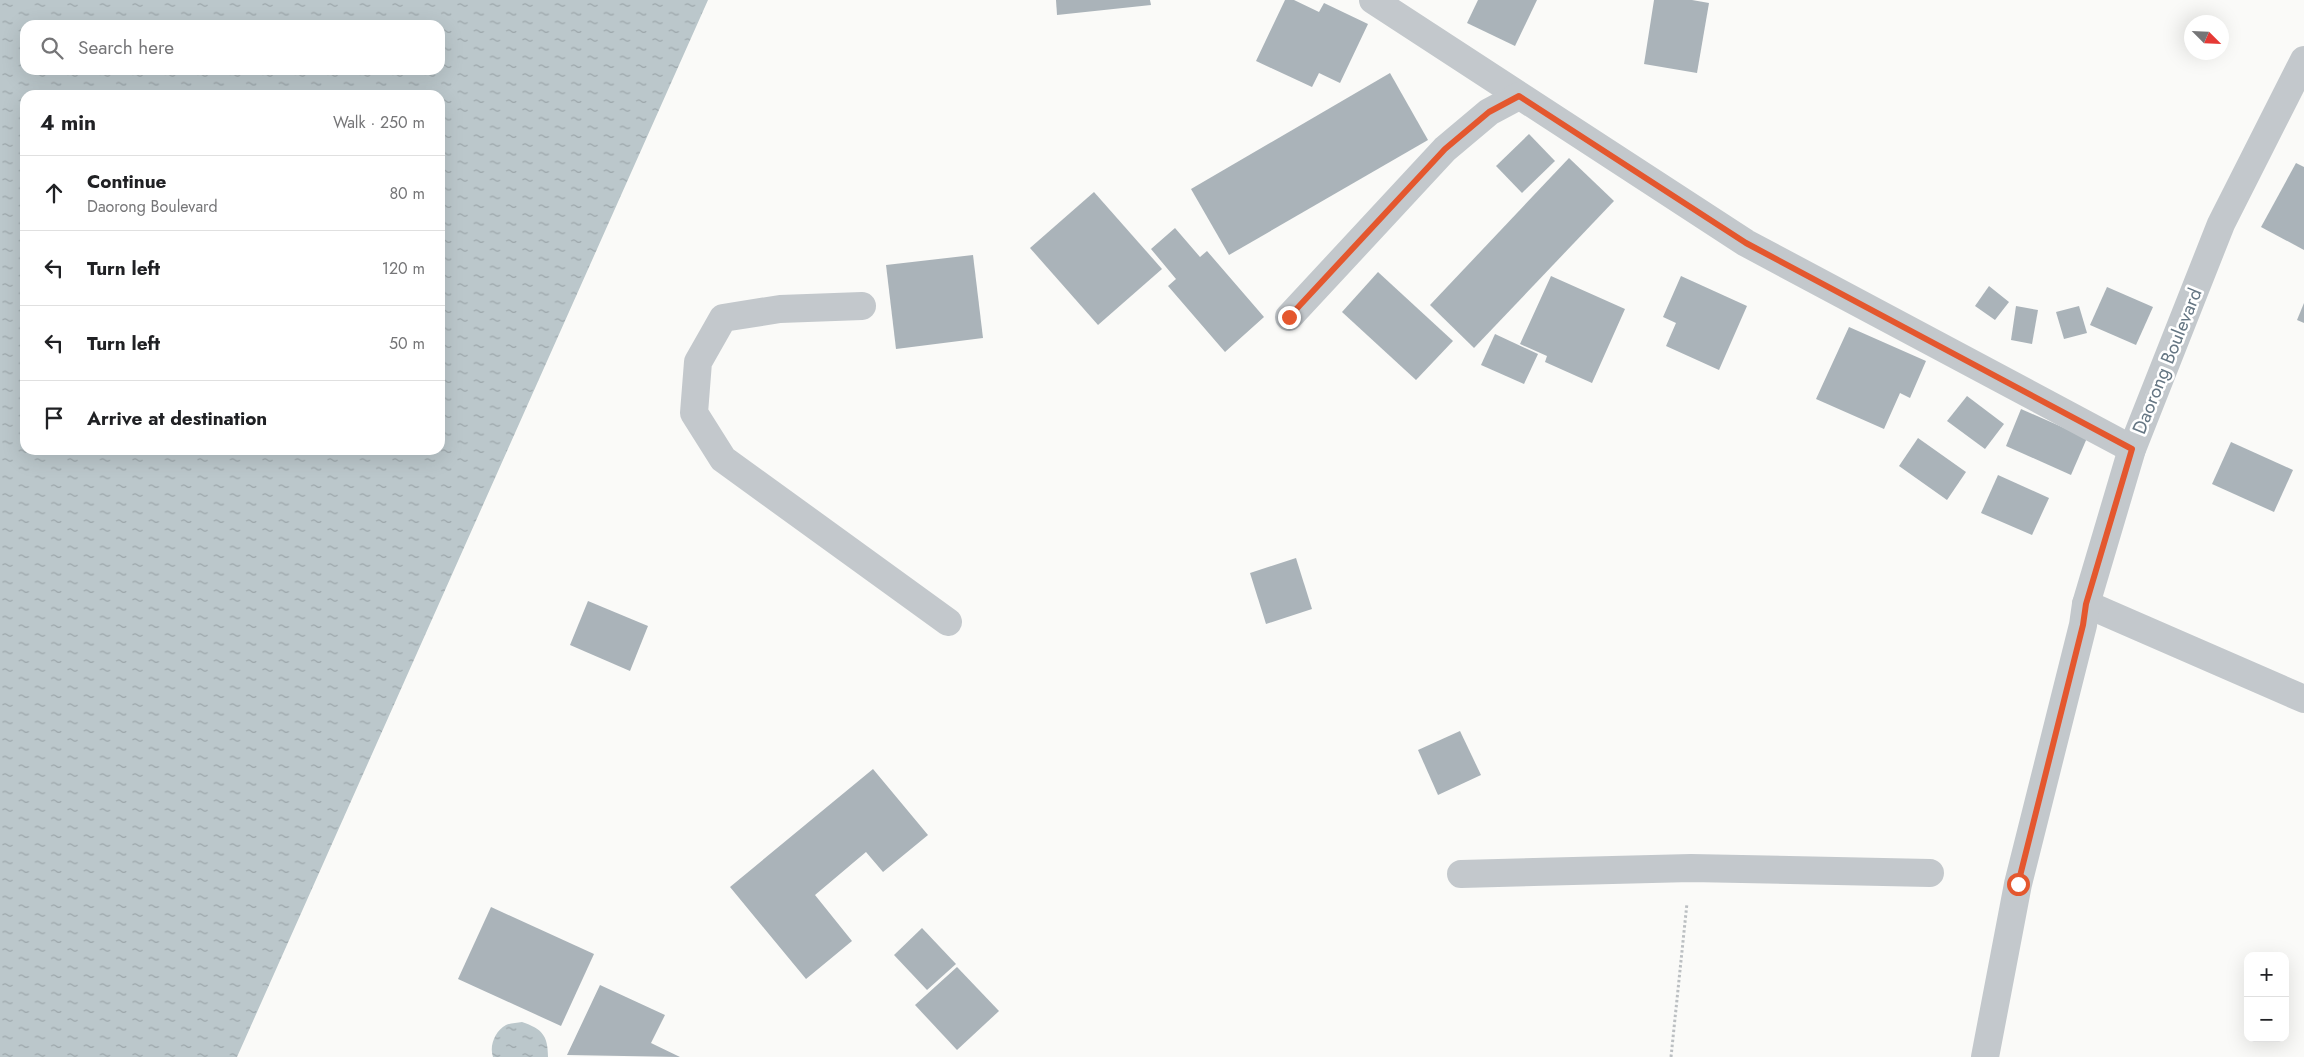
<!DOCTYPE html>
<meta charset="utf-8">
<style>
:root{--surface:#fff;--page:#f2f2f2;--text:#202124;--muted:#757577;--line:#e0e0e0}
body{margin:0;font-family:Jost,sans-serif;background:var(--page);color:var(--text)}
.controls{position:absolute;right:15px;bottom:15px;display:grid;overflow:hidden;border-radius:10px;box-shadow:0 5px 20px #0002}
.controls button{width:45px;height:45px;display:grid;place-items:center;padding:0;border:0;border-bottom:1px solid var(--line);background:var(--surface);color:var(--text);font:25px sans-serif}
.compass{position:absolute;left:2184px;top:15px;width:45px;height:45px;border-radius:50%;background:var(--surface);box-shadow:0 5px 20px #0002;rotate:114deg}
.stop{position:absolute;width:15px;height:15px;margin:-11px;border:4px solid #e4572e;border-radius:50%;background:#fff}
.stop.end{background:#e4572e;border-color:#fff;box-shadow:0 1px 5px #0008}
.list{margin:0;padding:0;list-style:none}
h2{display:flex;justify-content:space-between;align-items:center;height:65px;margin:0;padding:0 20px;font-size:21px}
h2 small{font-size:16px;font-weight:400;color:var(--muted)}
.list li{display:grid;grid-template-columns:32px 1fr auto;gap:15px;align-items:center;box-sizing:border-box;height:75px;padding:0 20px;border-top:1px solid var(--line)}
.list b{display:block;font-size:19px;white-space:nowrap}
.list p{margin:0;font-size:16px;white-space:nowrap;color:var(--muted)}
.list em{font-size:16px;font-style:normal;color:var(--muted)}
.icon{flex:none;width:28px;height:28px;fill:none;stroke:currentColor;stroke-width:2;stroke-linecap:round;stroke-linejoin:round}
.map{position:relative;flex:none;width:2304px;height:1057px;overflow:hidden}
.search{position:absolute;background:var(--surface);box-shadow:0 5px 20px #0002;left:20px;top:20px;width:425px;height:55px;display:flex;align-items:center;gap:12px;box-sizing:border-box;padding:0 18px;border-radius:15px;color:var(--muted);font-size:19px}
.panel{position:absolute;background:var(--surface);box-shadow:0 5px 20px #0002;left:20px;top:90px;width:425px;height:365px;border-radius:15px}
.map>svg:first-child{display:block}
.water{fill:url(#water-ripples);fill-rule:evenodd}
.building{fill:#aab3b9}
.lines{fill:none;stroke-linecap:round;stroke-linejoin:round}
.path{stroke:#bbbfc2;stroke-width:3;stroke-dasharray:2.5 2.5;stroke-linecap:butt}
.minor{stroke:#c3c8cc;stroke-width:28}
.route{stroke:#e4572e;stroke-width:6}
.labels{text-anchor:middle;dominant-baseline:central;stroke-width:5;stroke-linejoin:round;paint-order:stroke}
.street-label{font-size:19px;fill:#657683;stroke:#fff}
</style>
<div class="map">
<svg width="2304" height="1057" viewBox="0 0 2304 1057">
<defs>
<pattern id="water-ripples" width="26" height="14" patternUnits="userSpaceOnUse" patternTransform="scale(1.25)"><rect width="26" height="14" fill="#bbc7cb"/><path d="M2 4q2-2 4 0t4 0M15 11q2-2 4 0t4 0" fill="none" stroke="#9ca6aa"/></pattern>
</defs>
<rect width="100%" height="100%" fill="#fafaf8"/>
<g class="water">
<path d="M0,0h708l-471,1057h-237zM25,25h415v45h-415zM25,95h415v355h-415z"/>
<path d="M522,1022c20,7 26,13 26,35h-55c-4,-11 2,-26 13,-32 4,-2 11,-2 16,-3z"/>
</g>
<g class="building">
<polygon points="1056,0 1150,0 1151,5 1057,15"/>
<polygon points="1285,0 1294,0 1319,12 1324,3 1368,24 1340,83 1319,73 1312,87 1256,61"/>
<polygon points="1478,0 1537,0 1515,46 1467,23"/>
<polygon points="1654,0 1692,0 1709,3 1697,73 1644,64"/>
<polygon points="1390,73 1428,140 1229,255 1191,189"/>
<polygon points="1529,134 1555,161 1522,193 1496,166"/>
<polygon points="1569,158 1614,201 1474,348 1430,305"/>
<polygon points="2296,163 2304,167 2304,250 2261,227"/>
<polygon points="1094,192 1162,269 1098,325 1030,248"/>
<polygon points="1175,228 1200,257 1207,251 1264,317 1225,352 1168,286 1176,279 1151,249"/>
<polygon points="973,255 983,338 896,349 886,265"/>
<polygon points="1378,272 1453,341 1416,380 1342,312"/>
<polygon points="1551,276 1625,309 1592,383 1545,362 1547,356 1520,344"/>
<polygon points="1681,276 1747,306 1719,370 1666,346 1676,323 1663,317"/>
<polygon points="1989,286 2009,302 1995,320 1975,306"/>
<polygon points="2107,287 2153,307 2136,345 2090,325"/>
<polygon points="2304,303 2304,323 2297,320"/>
<polygon points="2016,306 2038,310 2032,344 2011,340"/>
<polygon points="2079,306 2087,333 2064,339 2056,312"/>
<polygon points="1849,327 1926,361 1910,398 1900,393 1884,429 1816,399"/>
<polygon points="1495,334 1538,354 1524,384 1481,365"/>
<polygon points="1967,396 2004,424 1985,449 1947,421"/>
<polygon points="2021,409 2087,438 2071,475 2006,446"/>
<polygon points="1918,438 1966,472 1947,500 1899,466"/>
<polygon points="2231,442 2293,470 2274,512 2212,484"/>
<polygon points="1998,475 2049,498 2032,535 1981,513"/>
<polygon points="1296,558 1312,609 1266,624 1250,573"/>
<polygon points="588,601 648,626 630,671 570,645"/>
<polygon points="1460,731 1481,775 1438,795 1418,750"/>
<polygon points="873,769 928,835 883,872 866,852 815,895 852,941 806,979 730,887"/>
<polygon points="491,907 594,954 561,1026 458,979"/>
<polygon points="922,928 956,964 927,990 894,955"/>
<polygon points="957,967 999,1011 957,1050 915,1005"/>
<polygon points="600,985 665,1015 651,1043 680,1057 567,1055"/>
</g>
<g class="lines">
<polyline class="path" points="1671,1057 1687,903"/>
<g class="minor">
<polyline points="1373,0 1746,243 2132,449"/>
<polyline points="862,306 780,309 723,318 698,362 694,413 723,459 948,622"/>
<polyline points="1289,317 1445,149 1489,112 1519,96"/>
<polyline points="2086,604 2304,699"/>
<polyline points="1461,874 1691,868 1930,873"/>
<polyline points="1985,1057 2018,884 2083,625 2086,604 2132,449 2221,224 2304,60"/>
</g>
</g>
<g class="lines">
<polyline class="route" points="1289,317 1445,149 1489,112 1519,96 1746,243 2132,449 2086,604 2083,625 2018,884"/>
</g>
<g class="labels">
<g class="street-label">
<text transform="translate(2167 361) rotate(-68)">Daorong Boulevard</text>
</g>
</g>
</svg>
<div class="controls">
<button>+</button>
<button>−</button>
</div>
<svg class="compass" viewBox="-18 -18 36 36"><path d="M0-13l5 13h-10z" fill="#e53935"/><path d="M0 13l5-13h-10z" fill="#757577"/></svg>
<div class="stop" style="left:2018px;top:884px"></div>
<div class="stop end" style="left:1289px;top:317px"></div>
<div class="search"><svg class="icon" aria-label="search" viewBox="0 0 24 24"><circle cx="10" cy="10" r="6"/><path d="M15 15l6 6"/></svg>Search here</div>
<section class="panel">
<h2>4 min<small>Walk · 250 m</small></h2>
<ul class="list">
<li><svg class="icon" aria-label="ahead" viewBox="0 0 24 24"><path d="M12 20V5M6 11l6-6 6 6"/></svg><div><b>Continue</b><p>Daorong Boulevard</p></div><em>80 m</em></li>
<li><svg class="icon" aria-label="left" viewBox="0 0 24 24"><path d="M17 20v-9H6M10 6l-5 5 5 5"/></svg><div><b>Turn left</b></div><em>120 m</em></li>
<li><svg class="icon" aria-label="left" viewBox="0 0 24 24"><path d="M17 20v-9H6M10 6l-5 5 5 5"/></svg><div><b>Turn left</b></div><em>50 m</em></li>
<li><svg class="icon" aria-label="arrive" viewBox="0 0 24 24"><path d="M6 21V4h12l-3 4 3 4H6"/></svg><div><b>Arrive at destination</b></div></li>
</ul>
</section>
</div>
